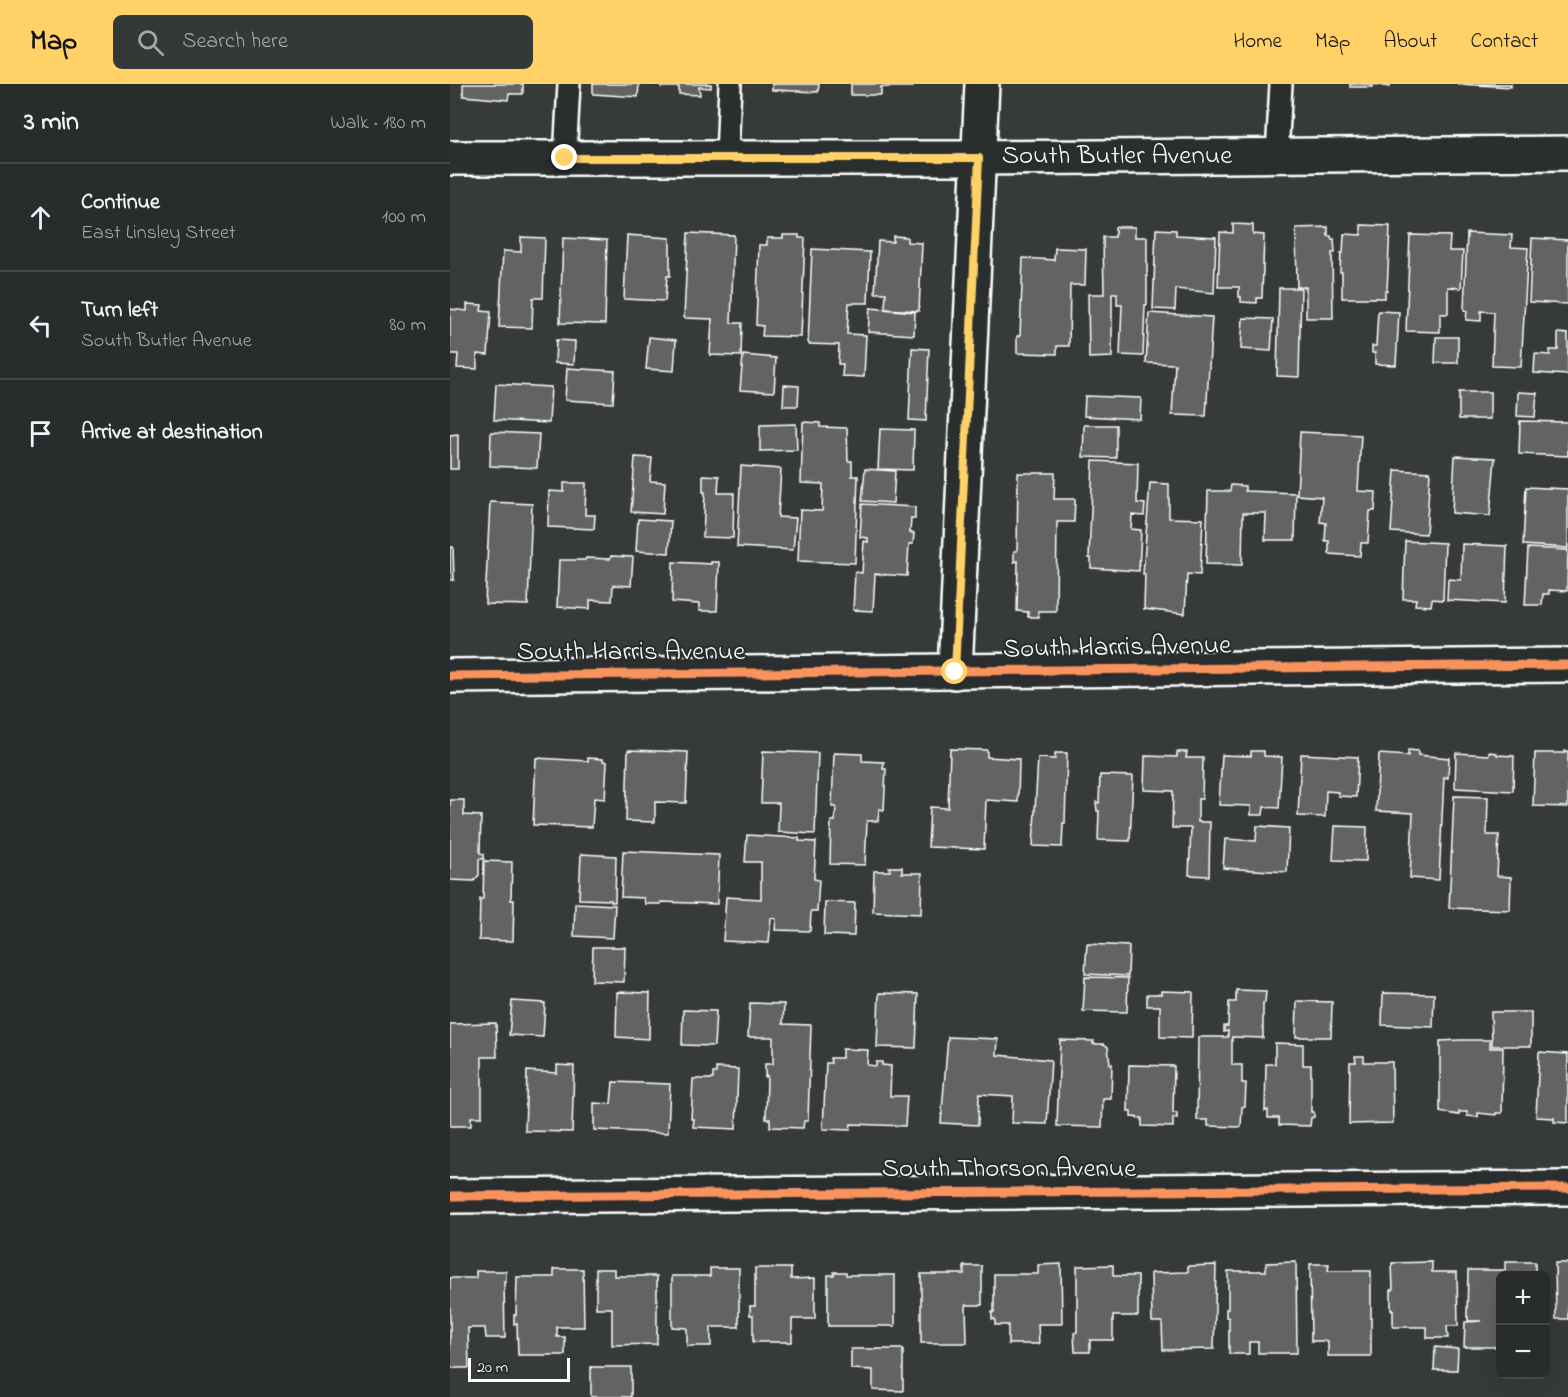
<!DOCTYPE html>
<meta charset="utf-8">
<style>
:root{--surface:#292c2c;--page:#353838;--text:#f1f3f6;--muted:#a5a7a9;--line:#454848;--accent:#ffd166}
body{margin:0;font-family:"Indie Flower",sans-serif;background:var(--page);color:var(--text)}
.controls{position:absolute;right:18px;bottom:18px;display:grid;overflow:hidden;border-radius:9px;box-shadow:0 6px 24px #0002}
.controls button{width:54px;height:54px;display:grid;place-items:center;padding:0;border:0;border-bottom:2px solid var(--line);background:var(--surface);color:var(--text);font:30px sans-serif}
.scale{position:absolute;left:18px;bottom:15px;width:102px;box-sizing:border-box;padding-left:6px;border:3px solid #fff;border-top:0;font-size:16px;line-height:21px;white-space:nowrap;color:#fff;-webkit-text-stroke:4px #2a2d2e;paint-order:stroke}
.stop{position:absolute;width:18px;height:18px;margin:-14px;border:4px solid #ffd166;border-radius:50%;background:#fff}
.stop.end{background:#ffd166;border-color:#fff;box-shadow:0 2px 6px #0008}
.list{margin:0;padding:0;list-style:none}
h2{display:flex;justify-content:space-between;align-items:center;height:78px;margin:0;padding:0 24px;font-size:26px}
h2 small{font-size:20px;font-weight:400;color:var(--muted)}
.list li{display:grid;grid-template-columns:39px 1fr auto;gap:18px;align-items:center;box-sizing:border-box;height:108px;padding:0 24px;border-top:2px solid var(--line)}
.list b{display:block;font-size:22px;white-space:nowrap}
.list p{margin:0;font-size:20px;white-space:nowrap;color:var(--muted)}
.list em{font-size:20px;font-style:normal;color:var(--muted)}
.icon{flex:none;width:33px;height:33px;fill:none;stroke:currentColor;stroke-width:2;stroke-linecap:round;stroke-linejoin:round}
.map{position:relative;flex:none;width:1118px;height:1313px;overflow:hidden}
header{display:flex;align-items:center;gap:36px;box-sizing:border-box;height:84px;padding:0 30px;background:var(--accent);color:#111}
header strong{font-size:28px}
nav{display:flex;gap:33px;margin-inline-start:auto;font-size:21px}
.search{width:420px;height:54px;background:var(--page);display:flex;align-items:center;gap:15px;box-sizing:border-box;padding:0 21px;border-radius:9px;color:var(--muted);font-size:22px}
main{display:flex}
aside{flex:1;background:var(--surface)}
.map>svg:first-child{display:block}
.building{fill:#636465;stroke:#fff;stroke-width:1.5}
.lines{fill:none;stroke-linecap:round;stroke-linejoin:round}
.lane-casing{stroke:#fff;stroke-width:26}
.street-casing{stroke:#fff;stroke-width:38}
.lane{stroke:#2a2d2e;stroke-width:21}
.street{stroke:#2a2d2e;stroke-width:33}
.cycleway-casing{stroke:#2a2d2e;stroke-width:13}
.cycleway{stroke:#f8935d;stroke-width:9}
.route{stroke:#ffd166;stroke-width:8}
.labels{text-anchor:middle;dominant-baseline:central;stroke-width:4.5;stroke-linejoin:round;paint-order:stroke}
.street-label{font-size:27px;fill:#fff;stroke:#2a2d2e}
</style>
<header>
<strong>Map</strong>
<div class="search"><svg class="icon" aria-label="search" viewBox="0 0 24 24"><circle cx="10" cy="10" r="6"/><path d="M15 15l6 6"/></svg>Search here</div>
<nav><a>Home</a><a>Map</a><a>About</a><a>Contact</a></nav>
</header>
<main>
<aside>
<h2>3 min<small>Walk · 180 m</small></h2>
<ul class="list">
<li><svg class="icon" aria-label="ahead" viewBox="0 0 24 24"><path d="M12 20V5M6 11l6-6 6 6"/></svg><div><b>Continue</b><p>East Linsley Street</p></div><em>100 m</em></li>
<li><svg class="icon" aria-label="left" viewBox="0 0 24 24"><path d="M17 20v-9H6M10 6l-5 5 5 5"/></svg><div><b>Turn left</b><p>South Butler Avenue</p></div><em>80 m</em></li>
<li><svg class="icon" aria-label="arrive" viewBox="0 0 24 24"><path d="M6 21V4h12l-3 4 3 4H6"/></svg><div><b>Arrive at destination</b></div></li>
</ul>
</aside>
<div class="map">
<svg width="1118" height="1313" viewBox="0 0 1118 1313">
<rect width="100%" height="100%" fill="#373a3b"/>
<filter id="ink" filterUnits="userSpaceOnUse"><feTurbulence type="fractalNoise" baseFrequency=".0167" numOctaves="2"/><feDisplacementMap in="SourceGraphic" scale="12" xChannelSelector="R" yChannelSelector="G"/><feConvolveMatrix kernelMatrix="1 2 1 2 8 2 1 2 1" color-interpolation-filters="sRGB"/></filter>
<g filter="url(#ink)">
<g class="building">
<polygon points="13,0 73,0 73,10 59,10 58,16 13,12"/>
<polygon points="143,0 189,0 188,13 143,10"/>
<polygon points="211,0 261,0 261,4 249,3 250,11 229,10 229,3 211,3"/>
<polygon points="322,0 369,0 368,8 322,6"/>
<polygon points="401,0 463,0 463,3 431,3 431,11 401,11"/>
<polygon points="900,0 940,0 940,3 923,0 923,3 900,3"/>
<polygon points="1008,0 1061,0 1061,3"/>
<polygon points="783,140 803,141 803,150 814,151 812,214 807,214 807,219 791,218 791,213 789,213 789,203 768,203 770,148 783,149"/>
<polygon points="911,141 940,142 937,207 935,207 935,214 892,214 892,188 890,188 891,169 893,169 894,150 911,151"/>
<polygon points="665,143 685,143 685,153 697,153 697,221 695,221 693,272 670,271 672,221 667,221 667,209 662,209 662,273 639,274 638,210 654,210 653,153 665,153"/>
<polygon points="878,143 878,152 881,152 882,156 884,155 885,169 882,169 883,234 856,234 856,203 847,203 846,144"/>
<polygon points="706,145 726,146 726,151 766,153 764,209 726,205 725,226 703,225"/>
<polygon points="238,149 284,151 281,239 292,239 291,272 260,271 262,235 234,234"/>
<polygon points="1017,149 1062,151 1061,163 1078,164 1071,283 1042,282 1044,228 1031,227 1031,237 1016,236 1017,227 1014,226"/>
<polygon points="177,151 220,154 220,192 217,192 215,217 174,215"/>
<polygon points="333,151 349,151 349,154 355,154 351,253 312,252 313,242 306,241 309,161 317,161 317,154 333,154"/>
<polygon points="960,151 1000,152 999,167 1013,167 1011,204 998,203 998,230 990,230 990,248 956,247"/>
<polygon points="443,152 457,153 457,158 472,159 469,227 435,225 436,209 425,209 428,157 443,158"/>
<polygon points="71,153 95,154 93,214 83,214 82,244 49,243 53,167 71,168"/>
<polygon points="113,154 157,156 155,240 110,239"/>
<polygon points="1082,154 1118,156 1118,220 1079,218"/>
<polygon points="605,164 636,165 635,201 620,201 619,262 607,262 607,270 567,269 567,252 570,252 573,174 604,176"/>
<polygon points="362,165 420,168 418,219 399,219 397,250 416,251 414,293 392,292 393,280 388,280 389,261 358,260"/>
<polygon points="829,204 851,204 849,293 827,292"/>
<polygon points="17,220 32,221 31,227 41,228 38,271 27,270 27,285 7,284 8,270 0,270 0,225 17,227"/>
<polygon points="420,224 465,228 464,251 418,248"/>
<polygon points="928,227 949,228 946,281 925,280 925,269 922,269 922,262 926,262"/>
<polygon points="699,229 762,233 756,332 722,331 725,280 696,279"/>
<polygon points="793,234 823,235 821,267 791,265"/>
<polygon points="1108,249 1118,250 1118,291 1084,289 1085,270 1100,271 1100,266 1108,266"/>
<polygon points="199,253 226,256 224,287 196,285"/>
<polygon points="986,253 1008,253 1008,279 985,279"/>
<polygon points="106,256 125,257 124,280 105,279"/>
<polygon points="462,264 479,265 476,337 459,336"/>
<polygon points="293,271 326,274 324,308 290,306"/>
<polygon points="117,284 165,287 163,319 115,316"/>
<polygon points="46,300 101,303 99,339 44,336"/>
<polygon points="334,301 349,302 348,322 333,322"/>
<rect x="1009" y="308" width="31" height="27"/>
<polygon points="1068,308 1087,309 1085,333 1067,332"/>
<polygon points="635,312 691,314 690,335 634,332"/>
<polygon points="1070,337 1118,338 1118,372 1069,370"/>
<polygon points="353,338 370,339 370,343 397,344 398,377 402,377 402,392 408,392 405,479 348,477 350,426 372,427 373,400 351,399"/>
<polygon points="346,340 347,366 310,367 310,341"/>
<polygon points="634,341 666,341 666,374 633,373"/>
<polygon points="430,345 464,346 463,386 428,385"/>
<polygon points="41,348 89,350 87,384 40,382"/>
<polygon points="850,348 911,351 908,407 926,408 925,427 920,427 918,459 911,459 910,472 879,470 879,457 875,457 876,439 870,438 872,413 847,411"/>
<polygon points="8,350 8,385 0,385 0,351"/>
<polygon points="1005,372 1045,374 1040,432 1002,429"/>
<polygon points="185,373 202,374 200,397 215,398 213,430 181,428"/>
<polygon points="643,377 688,379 687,419 695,420 694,432 682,431 681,445 691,446 689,487 641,484 641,474 639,474"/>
<polygon points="291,382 331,385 328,433 346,434 343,466 287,463"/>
<polygon points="415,385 445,387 443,419 412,417"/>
<polygon points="945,386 980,388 976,450 941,448"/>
<polygon points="568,389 605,389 604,415 625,415 624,438 607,438 606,527 588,527 589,533 578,533 578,528 567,527 568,477 564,478 564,467 567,467"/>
<polygon points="253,391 269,392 268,409 284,409 283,454 253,453 255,408 253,408"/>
<polygon points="114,399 136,399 135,431 145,431 144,445 98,443 99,407 114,408"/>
<polygon points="700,399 719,400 719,434 753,435 750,491 737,490 735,530 694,525 695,490 693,490"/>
<polygon points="781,401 795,402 795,407 846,409 845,456 815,456 816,429 793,429 792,481 756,480 758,407 780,407"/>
<polygon points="1076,403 1118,405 1118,464 1073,461"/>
<polygon points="40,418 82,420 78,521 35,520"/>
<polygon points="412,420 465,423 465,435 461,434 460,449 464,449 463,460 459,460 457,492 425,490 423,527 403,526 405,488 412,489 414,457 418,458 418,454 410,453"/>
<polygon points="188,435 221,437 219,469 186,467"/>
<polygon points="955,457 995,459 993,516 982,515 981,522 965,521 966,515 953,515"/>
<polygon points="1012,460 1057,462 1055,519 997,516 998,495 1011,496"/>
<polygon points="0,463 3,463 4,496 0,496"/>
<polygon points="1078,464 1118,466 1117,507 1099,506 1099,510 1093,510 1092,521 1075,521"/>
<polygon points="161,472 183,473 181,502 163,501 162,517 140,516 140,525 107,523 109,476 135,476 136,474 160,475"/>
<polygon points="223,478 261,480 261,478 269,478 267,527 249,527 249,520 222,518"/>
<polygon points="500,665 537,666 537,673 569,675 568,718 536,716 534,765 478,763 480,723 498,724"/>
<polygon points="178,666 238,668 236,719 205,718 205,738 176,737"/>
<polygon points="958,666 968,667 968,671 999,674 998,694 994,693 989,796 960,794 963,729 926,727 929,670 958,672"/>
<polygon points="313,667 368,669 365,750 328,748 329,719 311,719"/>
<polygon points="801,667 814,667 814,672 832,673 829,724 814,723 813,731 801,731 801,722 769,721 772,671 801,672"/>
<polygon points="1115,667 1118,667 1118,723 1083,722 1085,669 1115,669"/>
<polygon points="727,668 737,668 736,674 753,674 752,715 748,715 748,738 760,738 759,792 739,791 741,744 722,744 723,707 694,706 695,672 727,673"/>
<polygon points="1039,668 1047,669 1047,671 1064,672 1063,707 1005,704 1006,669 1039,671"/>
<polygon points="384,669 412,670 412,677 434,678 433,685 436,685 434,726 429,725 428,737 417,737 415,781 380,780 381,737 385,737 386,723 382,723"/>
<polygon points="605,669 617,669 615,739 613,739 612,763 583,762 588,674 605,675"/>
<polygon points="851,670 908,673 906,713 888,712 888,708 876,707 875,733 848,732"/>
<polygon points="86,674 138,677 138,674 153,675 153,677 157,678 155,715 144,714 142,743 83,741"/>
<polygon points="650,691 683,692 680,757 648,756 649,727 647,727 646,718 649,719"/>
<polygon points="1004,712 1038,713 1037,751 1049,751 1047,792 1061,793 1060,826 999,824"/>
<polygon points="0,716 14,716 14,731 31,732 30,769 34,770 34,775 29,775 29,791 24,797 0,796"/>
<polygon points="807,742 839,744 837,788 773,784 775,755 806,757"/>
<polygon points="885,742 917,743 916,777 883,776"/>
<polygon points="297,751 349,754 349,757 366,758 364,795 369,796 367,827 361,827 360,847 325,846 326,835 321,834 319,859 273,857 276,813 311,815 311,778 295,778"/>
<polygon points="173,767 269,771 267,820 211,818 211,820 195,820 194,814 171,813"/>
<polygon points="131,770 166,772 165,818 161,818 161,816 129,815"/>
<polygon points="34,777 62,778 61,816 64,816 63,857 29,856 30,815 33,815"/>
<polygon points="439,783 452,783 452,789 472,789 471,830 423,828 424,787 440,787"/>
<polygon points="375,818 405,819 404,852 374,851"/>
<polygon points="125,819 165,821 163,854 124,852"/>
<polygon points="637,860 679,862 678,892 635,890"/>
<polygon points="143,863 175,863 174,898 142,897"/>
<polygon points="635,893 678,894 677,928 633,927"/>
<polygon points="786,906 816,907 815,919 813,919 813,954 782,953 782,981 792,981 792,999 796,999 795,1022 792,1023 791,1043 758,1042 758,1036 747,1036 748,953 778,953 778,947 774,948 774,942 778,942 779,918 786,918"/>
<polygon points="711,907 743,908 742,954 710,953 710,922 697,922 697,910 711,910"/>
<polygon points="167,908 200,909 199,955 166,953"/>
<polygon points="429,909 468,910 466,964 427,963"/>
<polygon points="933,909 984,910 983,943 932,941"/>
<polygon points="62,917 95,919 93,953 59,951"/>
<polygon points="847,917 882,918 881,953 846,953"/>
<polygon points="300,919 334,920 333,940 361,941 358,1037 354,1037 353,1044 320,1043 320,1035 316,1035 317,992 315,993 315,980 323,980 323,953 298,953"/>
<polygon points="233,926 266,927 264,962 232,961"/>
<polygon points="1041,928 1081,928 1081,962 1042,962"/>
<polygon points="46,939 47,973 32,973 32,1033 21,1033 21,1042 0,1042 0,940"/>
<polygon points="498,953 548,955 547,971 601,976 597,1040 562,1039 563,1012 529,1010 528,1041 491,1039"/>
<polygon points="610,956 644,957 643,960 654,960 658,963 660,980 662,980 661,1015 653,1015 652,1043 607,1042"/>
<polygon points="1011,956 1040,956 1040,964 1053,964 1052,1029 1046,1029 1046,1031 1028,1029 1028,1033 1017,1032 1017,1028 1009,1028 1009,1031 990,1028 990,957"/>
<polygon points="825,959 853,960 853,981 861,981 861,1028 864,1028 864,1033 861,1034 860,1042 829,1041 829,1034 818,1034 818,1026 815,1027 816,980 825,980"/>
<polygon points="392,965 418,966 417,981 426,982 426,978 432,978 432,981 441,982 440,1012 457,1012 455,1042 401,1040 400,1046 373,1045 376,979 381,979 380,974 392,974"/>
<polygon points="1089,968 1118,970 1118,1039 1104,1038 1104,1034 1086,1033"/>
<polygon points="905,972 914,972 914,978 942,978 943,1039 899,1040 900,978 906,978"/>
<polygon points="107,981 124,982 122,1048 75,1047 77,987 107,989"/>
<polygon points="679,981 724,982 723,1029 727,1029 727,1034 723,1034 723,1043 692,1042 692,1034 681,1033 681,1027 678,1027"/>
<polygon points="266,984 288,985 286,1045 243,1043 244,1035 241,1035 243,995 263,995 263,989 266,989"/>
<polygon points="163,998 220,1000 218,1049 144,1046 144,1019 161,1020"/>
<polygon points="846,1178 847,1269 808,1269 808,1258 799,1258 799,1270 779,1270 779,1234 776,1233 776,1225 778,1225 778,1187 816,1187 816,1179"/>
<polygon points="982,1178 982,1188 1007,1188 1008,1242 997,1242 998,1254 977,1254 977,1243 943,1243 943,1226 941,1226 941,1206 943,1206 942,1179"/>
<polygon points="1055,1178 1085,1178 1085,1192 1050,1192 1050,1263 1014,1263 1015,1238 1031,1237 1018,1237 1018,1233 1017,1233 1018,1186 1055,1186"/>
<polygon points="1105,1179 1118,1179 1118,1235 1106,1235"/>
<polygon points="611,1180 612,1240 588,1240 589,1260 558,1260 558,1241 545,1241 545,1235 542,1235 542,1228 544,1228 544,1190 588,1190 588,1181"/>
<polygon points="860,1180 879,1180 878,1187 921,1187 921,1272 878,1272 878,1257 861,1257"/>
<polygon points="663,1181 663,1192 688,1192 688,1232 663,1232 663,1256 640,1256 640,1268 625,1268 624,1249 627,1248 627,1182"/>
<polygon points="766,1181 764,1265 713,1266 712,1238 702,1238 701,1189 738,1188 738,1182"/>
<polygon points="514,1182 532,1182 532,1221 516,1221 517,1259 471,1259 471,1190 514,1190"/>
<polygon points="260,1184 289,1184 289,1243 261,1243 261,1262 237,1262 237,1244 222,1243 222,1192 260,1192"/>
<polygon points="305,1184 341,1184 341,1195 365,1194 365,1235 342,1235 342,1258 303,1258 303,1231 300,1231 300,1222 305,1222"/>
<polygon points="104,1185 133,1185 134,1243 107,1243 107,1253 115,1253 115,1271 68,1271 67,1239 64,1240 64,1231 66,1231 67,1193 104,1193"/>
<polygon points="146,1185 164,1185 164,1192 207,1192 207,1260 162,1261 162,1224 146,1224"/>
<polygon points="26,1187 56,1187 56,1198 54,1198 55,1254 36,1254 35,1244 18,1244 19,1284 0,1284 0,1194 26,1194"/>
<polygon points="384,1188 396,1188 396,1191 445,1191 445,1242 378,1242 378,1191 384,1191"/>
<polygon points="985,1263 1008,1265 1007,1286 984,1286"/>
<polygon points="401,1265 453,1265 453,1307 423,1306 423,1286 401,1285"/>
<rect x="141" y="1283" width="40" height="30"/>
</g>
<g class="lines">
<defs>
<g id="lane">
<polyline points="827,71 831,0"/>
<polyline points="115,74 119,0"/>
<polyline points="277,74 280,0"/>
</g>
<g id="street">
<polyline points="0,74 529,74 1118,69"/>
<polyline points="505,588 532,0"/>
<polyline points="0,592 1118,581"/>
<polyline points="0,1112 1118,1104"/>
</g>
</defs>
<use href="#lane" class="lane-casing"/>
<use href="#street" class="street-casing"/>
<use href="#lane" class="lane"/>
<use href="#street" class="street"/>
<defs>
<g id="cycleway">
<polyline points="0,592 1118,581"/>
<polyline points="0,1112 1118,1104"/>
</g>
</defs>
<use href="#cycleway" class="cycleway-casing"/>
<use href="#cycleway" class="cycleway"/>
</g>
</g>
<g class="lines" filter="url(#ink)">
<polyline class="route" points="115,74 529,74 505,588"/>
</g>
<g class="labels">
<g class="street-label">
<text x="667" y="72">South Butler Avenue</text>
<text transform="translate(667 564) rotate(-1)">South Harris Avenue</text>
<text x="181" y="568">South Harris Avenue</text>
<text x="559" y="1085">South Thorson Avenue</text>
</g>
</g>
</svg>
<div class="controls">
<button>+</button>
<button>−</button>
</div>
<div class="scale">20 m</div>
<div class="stop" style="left:505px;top:588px"></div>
<div class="stop end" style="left:115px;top:74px"></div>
</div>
</main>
